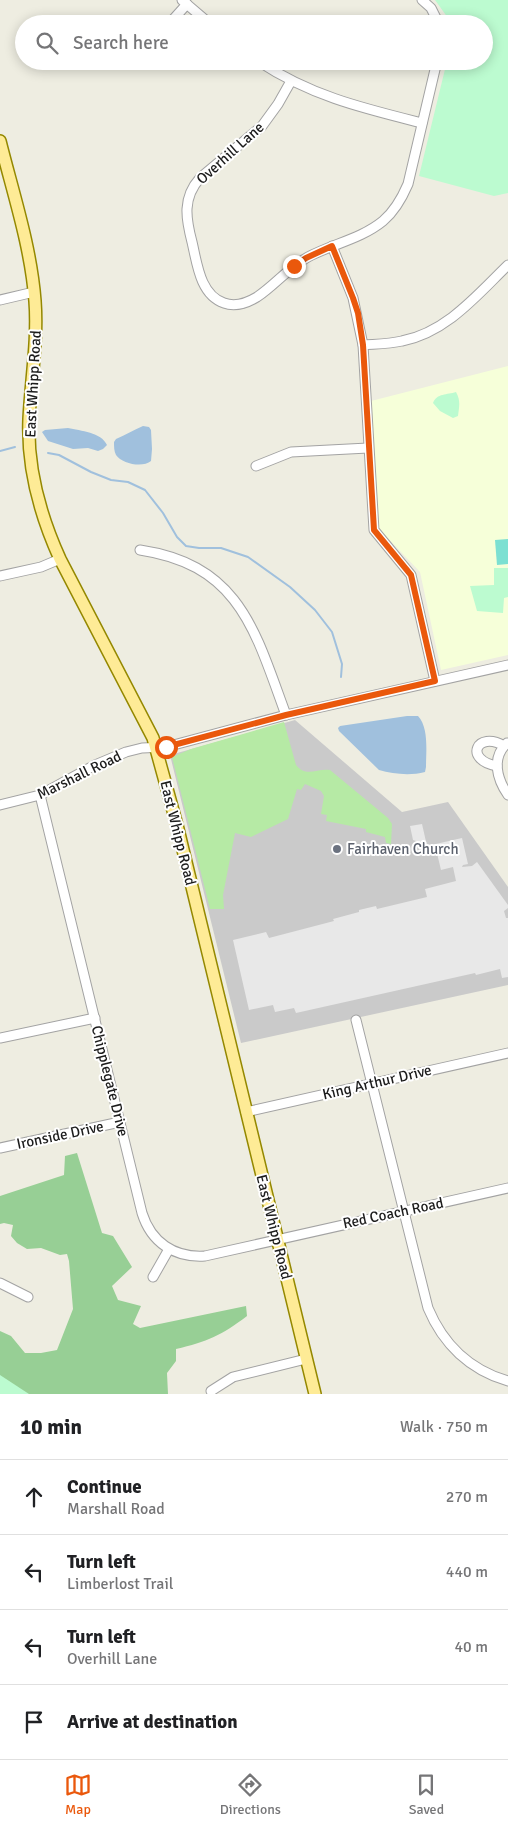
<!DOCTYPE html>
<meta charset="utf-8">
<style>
:root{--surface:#fff;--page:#f6f6f6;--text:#202124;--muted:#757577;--line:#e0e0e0;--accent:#ea580c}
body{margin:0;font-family:Signika,sans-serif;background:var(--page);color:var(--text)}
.stop{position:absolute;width:15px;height:15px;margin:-11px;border:4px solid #ea580c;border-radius:50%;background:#fff}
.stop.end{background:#ea580c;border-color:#fff;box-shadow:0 1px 5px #0008}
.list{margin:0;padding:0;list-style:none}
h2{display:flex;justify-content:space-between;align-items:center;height:65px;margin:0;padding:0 20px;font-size:21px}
h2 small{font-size:16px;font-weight:400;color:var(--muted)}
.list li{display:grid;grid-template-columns:32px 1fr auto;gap:15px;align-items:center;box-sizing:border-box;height:75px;padding:0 20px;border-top:1px solid var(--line)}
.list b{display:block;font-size:19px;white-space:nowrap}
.list p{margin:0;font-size:16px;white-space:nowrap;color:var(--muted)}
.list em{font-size:16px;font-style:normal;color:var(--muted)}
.icon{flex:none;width:28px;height:28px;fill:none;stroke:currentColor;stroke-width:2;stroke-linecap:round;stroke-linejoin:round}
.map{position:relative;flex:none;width:508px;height:1394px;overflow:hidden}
.search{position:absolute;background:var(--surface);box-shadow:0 2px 12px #0003;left:15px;right:15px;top:15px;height:55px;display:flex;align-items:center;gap:12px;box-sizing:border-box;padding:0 18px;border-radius:28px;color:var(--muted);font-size:19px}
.sheet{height:365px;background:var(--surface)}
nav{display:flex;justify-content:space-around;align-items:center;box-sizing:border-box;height:70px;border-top:1px solid var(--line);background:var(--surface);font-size:14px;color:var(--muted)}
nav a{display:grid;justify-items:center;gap:2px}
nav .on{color:var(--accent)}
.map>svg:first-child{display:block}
.education{fill:#f6ffd9}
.religious{fill:#cacaca}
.grass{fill:#b6eaa5}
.forest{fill:#97cf95}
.park{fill:#bcfbd0}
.pitch{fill:#7ce0d2}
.parking{fill:#e8e8e8}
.water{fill:#a0c0dd}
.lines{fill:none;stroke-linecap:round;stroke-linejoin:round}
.stream{stroke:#a0c0dd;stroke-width:2}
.minor-casing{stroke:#a3a3a3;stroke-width:11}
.major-casing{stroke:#948800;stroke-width:14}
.minor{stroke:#fff;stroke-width:9}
.major{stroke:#feeb96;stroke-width:11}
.route{stroke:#ea580c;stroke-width:6}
.worship-dot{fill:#6b7280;stroke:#fff;stroke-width:2}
.labels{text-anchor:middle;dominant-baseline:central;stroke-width:4;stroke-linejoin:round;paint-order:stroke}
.street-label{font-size:15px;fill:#1c1c1c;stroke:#fff}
.worship-label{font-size:15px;fill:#5b616d;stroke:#fff;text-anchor:start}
</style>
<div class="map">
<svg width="508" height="1394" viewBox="0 0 508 1394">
<rect width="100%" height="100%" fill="#eeede1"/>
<polygon class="education" points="508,366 508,655 441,670 420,572 379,529 371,401"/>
<polygon class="religious" points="295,720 402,812 448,802 508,887 508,985 241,1043 170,755"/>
<path class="grass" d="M284,722l12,43c10,13 21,3 34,5l58,48 4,6 -1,20 -5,-1 -1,-6 -19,-5v-3l-40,-8 1,-6 -6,-1 3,-18 -3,-5 -16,-7 -4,6 -4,-1 -9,30 -37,18 -16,-4 -12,62 1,14h-14l-38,-152 19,-8z"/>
<path class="forest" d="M77,1153l25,80 11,3 19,31 -20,19 6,14 23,6 -8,18 7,4 106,-22 1,10c-25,19 -40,26 -71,33v12l-9,12 1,21h-149l-19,-12v-51l11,5 14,17h16l16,-3 16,-41 -4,-48 -2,-7 -7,1 -19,-7 -14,1 -10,-6 -6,-7 2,-11 -9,-2 -4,1v-28l64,-21 1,-19z"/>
<g class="park">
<polygon points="435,0 508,0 508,193 494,196 419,176 447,61 484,61 484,24 450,24 448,18"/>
<path d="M456,392c5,9 3,15 2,24l-5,2 -13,-7 -7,-8c4,-10 14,-8 23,-11z"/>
<polygon points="494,568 508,568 508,597 504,598 503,613 477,611 470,586 494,585"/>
<polygon points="0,1375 29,1394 0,1394"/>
</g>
<polygon class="pitch" points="508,539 508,564 497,565 495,540"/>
<polygon class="parking" points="422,824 427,846 462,838 468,864 463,865 462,867 472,866 477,862 508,905 508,908 504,911 506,918 508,918 508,977 502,978 500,969 476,975 475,973 296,1013 294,1008 275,1012 273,1005 249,1010 233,940 266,932 269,938 334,921 333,919 359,912 359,910 376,906 377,909 427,897 425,889 456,881 453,867 441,870 436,849 425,852 419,842 413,840 410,826"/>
<g class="water">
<path d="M143,426l6,1 2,3 1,19 -1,12c-8,7 -29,3 -35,-6 -2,-4 -2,-8 -2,-13l2,-3c10,-4 17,-9 27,-13z"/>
<path d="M68,428c13,3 33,4 39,17l-4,4 -5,2 -10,-3 -15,1 -25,-8 -6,-9 3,-2z"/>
<path d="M407,716h11c11,12 8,35 8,51l-1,5c-15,4 -32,2 -46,-2l-40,-39 -1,-3 2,-2z"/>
</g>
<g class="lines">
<g class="stream">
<polyline points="0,451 15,447"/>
<polyline points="48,453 59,455 91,472 111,480 128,482 145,490 163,513 177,537 186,546 199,548 221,548 248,557 290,587 315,610 332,632 342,664 341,677"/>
</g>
<defs>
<g id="minor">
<polyline points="182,0 210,24"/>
<polyline points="422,0 431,8 439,24"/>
<polyline points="169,24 187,4"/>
<path d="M258,61c53,35 104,47 164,62"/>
<path d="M291,81l-13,23 -16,22 -62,52c-18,20 -14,41 -8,64 5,21 8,53 32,61 11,4 23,0 33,-6 18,-12 31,-29 51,-40 24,-13 53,-18 75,-36 12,-10 19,-23 25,-37l29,-123"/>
<polyline points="332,246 353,298 363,345 374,530 411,575 435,681"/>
<polyline points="0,300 34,292"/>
<path d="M363,345c13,-1 26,-1 39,-4 45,-9 75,-46 106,-76"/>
<polyline points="256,466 291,452 368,448"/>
<path d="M140,550c100,15 115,81 146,165"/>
<polyline points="0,576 41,567 60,559"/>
<path d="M507,743c-16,15 -10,36 1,52"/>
<path d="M497,766c-34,-6 -20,-36 7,-20"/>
<path d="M40,795l102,418c9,29 32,45 63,43l303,-68"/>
<polyline points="0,805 40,795 95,765 126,752 142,748 166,747 286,715 508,665"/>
<path d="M356,1020l72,288c15,36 42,62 80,73"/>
<polyline points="0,1038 95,1018"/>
<polyline points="246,1112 508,1053"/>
<polyline points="0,1148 120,1122"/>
<polyline points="153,1277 169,1249"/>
<polyline points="0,1283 28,1297"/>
<polyline points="211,1391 233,1377 306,1359"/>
</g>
<path id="major" d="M0,141c13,52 31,106 35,160 3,39 -4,78 -6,118 -2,48 11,96 31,140l93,179 24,87 138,569"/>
</defs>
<use href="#minor" class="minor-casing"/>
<use href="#major" class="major-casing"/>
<use href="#minor" class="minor"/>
<use href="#major" class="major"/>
</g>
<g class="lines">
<polyline class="route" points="166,747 286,715 435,681 411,575 374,530 363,345 358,313 353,298 332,246 306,258 294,266"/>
</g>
<circle class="worship-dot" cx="337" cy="849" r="5"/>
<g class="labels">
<g class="street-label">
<text transform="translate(230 153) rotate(-42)">Overhill Lane</text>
<text transform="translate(33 384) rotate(-87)">East Whipp Road</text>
<text transform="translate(79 775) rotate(-26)">Marshall Road</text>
<text transform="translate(178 833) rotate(76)">East Whipp Road</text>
<text transform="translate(110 1081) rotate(76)">Chipplegate Drive</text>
<text transform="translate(377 1082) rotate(-13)">King Arthur Drive</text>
<text transform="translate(60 1135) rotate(-12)">Ironside Drive</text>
<text transform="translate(393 1213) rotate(-12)">Red Coach Road</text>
<text transform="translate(274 1227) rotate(76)">East Whipp Road</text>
</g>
<g class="worship-label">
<text x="347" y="849">Fairhaven Church</text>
</g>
</g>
</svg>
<div class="stop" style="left:166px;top:747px"></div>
<div class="stop end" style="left:294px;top:266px"></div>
<div class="search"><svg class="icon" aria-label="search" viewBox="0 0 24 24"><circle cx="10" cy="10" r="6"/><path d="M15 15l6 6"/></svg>Search here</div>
</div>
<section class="sheet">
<h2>10 min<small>Walk · 750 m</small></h2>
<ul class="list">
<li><svg class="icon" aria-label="ahead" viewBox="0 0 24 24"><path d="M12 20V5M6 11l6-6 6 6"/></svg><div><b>Continue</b><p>Marshall Road</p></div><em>270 m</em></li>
<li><svg class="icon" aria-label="left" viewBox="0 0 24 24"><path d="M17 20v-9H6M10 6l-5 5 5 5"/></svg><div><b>Turn left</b><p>Limberlost Trail</p></div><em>440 m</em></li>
<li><svg class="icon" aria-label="left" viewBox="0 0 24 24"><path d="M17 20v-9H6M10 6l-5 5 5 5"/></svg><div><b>Turn left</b><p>Overhill Lane</p></div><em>40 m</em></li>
<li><svg class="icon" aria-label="arrive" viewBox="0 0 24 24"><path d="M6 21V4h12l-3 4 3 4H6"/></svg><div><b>Arrive at destination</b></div></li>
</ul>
</section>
<nav>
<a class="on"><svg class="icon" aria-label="map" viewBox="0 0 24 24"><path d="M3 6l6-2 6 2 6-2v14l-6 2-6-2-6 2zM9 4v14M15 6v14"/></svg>Map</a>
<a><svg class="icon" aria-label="directions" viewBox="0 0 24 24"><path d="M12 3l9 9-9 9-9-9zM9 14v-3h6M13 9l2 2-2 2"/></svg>Directions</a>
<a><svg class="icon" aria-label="saved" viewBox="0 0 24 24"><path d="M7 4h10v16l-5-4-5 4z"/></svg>Saved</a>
</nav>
